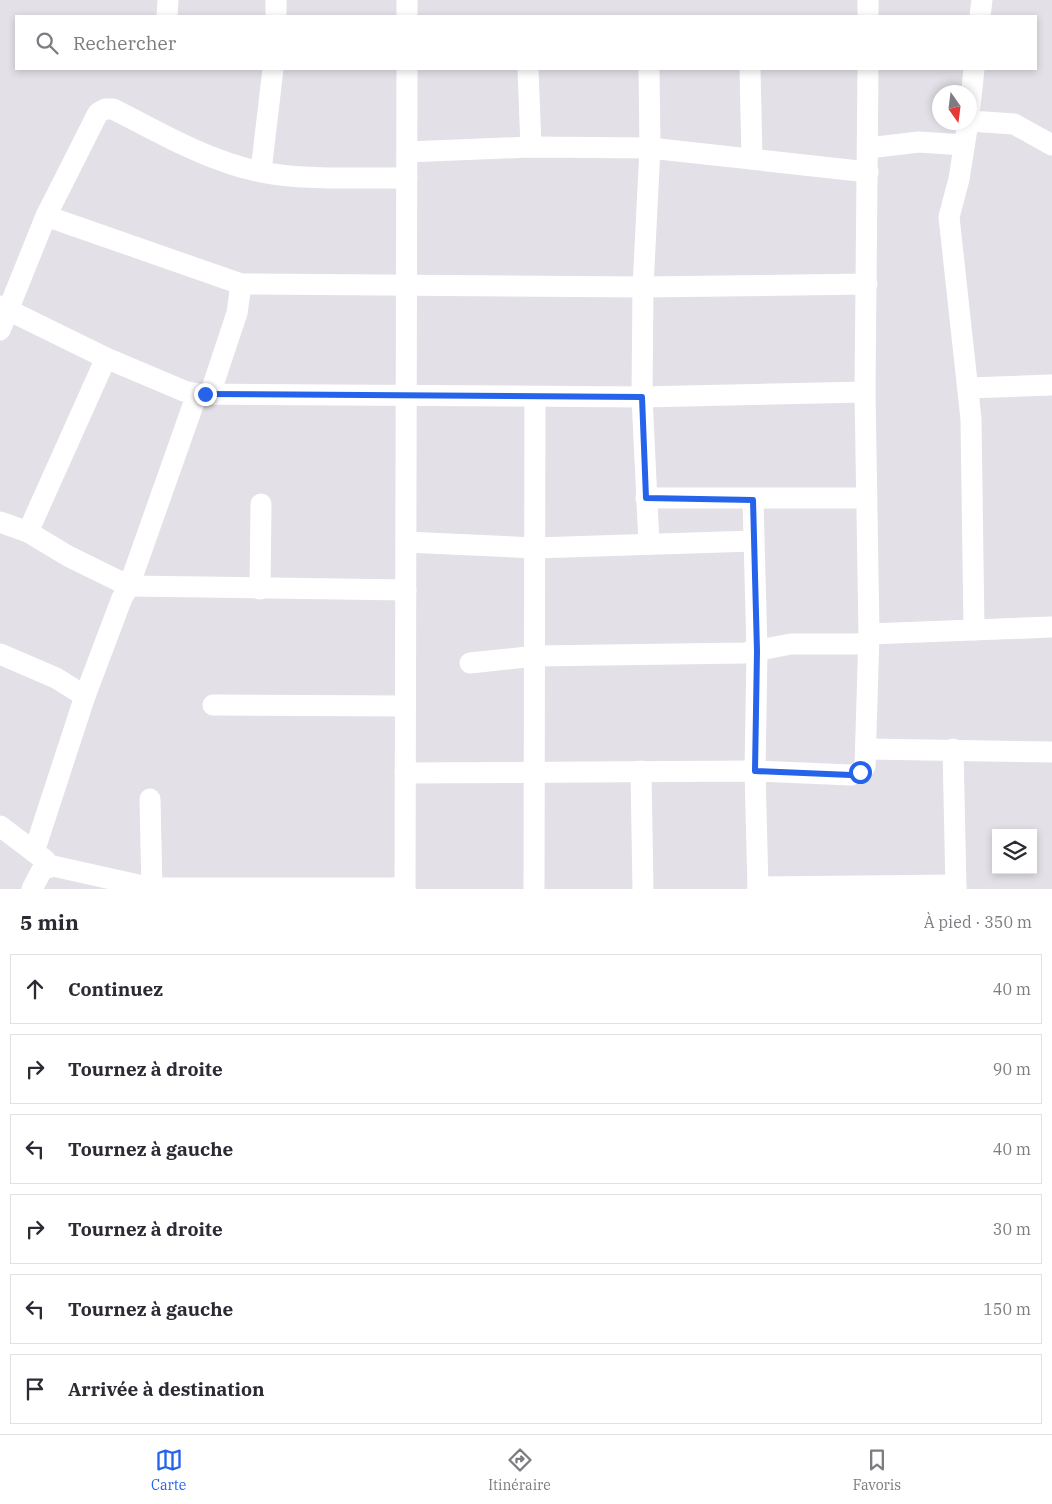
<!DOCTYPE html>
<html lang="fr">
<meta charset="utf-8">
<style>
:root{--surface:#fff;--page:#f2f2f3;--text:#2b2b33;--muted:#7c7c81;--line:#e1e1e2;--accent:#2563eb}
body{margin:0;font-family:"IBM Plex Serif",serif;background:var(--page);color:var(--text)}
.controls{position:absolute;right:15px;bottom:15px;display:grid;overflow:hidden;border-radius:0px;box-shadow:0 2px 8px #0003}
.controls button{width:45px;height:45px;display:grid;place-items:center;padding:0;border:0;border-bottom:1px solid var(--line);background:var(--surface);color:var(--text);font:25px sans-serif}
.compass{position:absolute;left:932px;top:85px;width:45px;height:45px;border-radius:50%;background:var(--surface);box-shadow:0 2px 8px #0003;rotate:166deg}
.stop{position:absolute;width:15px;height:15px;margin:-11px;border:4px solid #2563eb;border-radius:50%;background:#fff}
.stop.end{background:#2563eb;border-color:#fff;box-shadow:0 1px 5px #0008}
.list{margin:0;padding:0;list-style:none}
h2{display:flex;justify-content:space-between;align-items:center;height:65px;margin:0;padding:0 20px;font-size:21px}
h2 small{font-size:16px;font-weight:400;color:var(--muted)}
.list li{display:grid;grid-template-columns:32px 1fr auto;gap:15px;align-items:center;box-sizing:border-box;height:70px;margin:0 10px 10px;padding:0 10px;border:1px solid var(--line);border-radius:0px}
.list b{display:block;font-size:19px;white-space:nowrap}
.list em{font-size:16px;font-style:normal;color:var(--muted)}
.icon{flex:none;width:28px;height:28px;fill:none;stroke:currentColor;stroke-width:2;stroke-linecap:round;stroke-linejoin:round}
.map{position:relative;flex:none;width:1052px;height:889px;overflow:hidden}
.search{position:absolute;background:var(--surface);box-shadow:0 2px 8px #0003;left:15px;right:15px;top:15px;height:55px;display:flex;align-items:center;gap:12px;box-sizing:border-box;padding:0 18px;border-radius:0px;color:var(--muted);font-size:19px}
.sheet{height:545px;background:var(--surface)}
nav{display:flex;justify-content:space-around;align-items:center;box-sizing:border-box;height:70px;border-top:1px solid var(--line);background:var(--surface);font-size:14px;color:var(--muted)}
nav a{display:grid;justify-items:center;gap:2px}
nav .on{color:var(--accent)}
.map>svg:first-child{display:block}
.lines{fill:none;stroke-linecap:round;stroke-linejoin:round}
.street{stroke:#fff;stroke-width:21}
.route{stroke:#2563eb;stroke-width:6}
</style>
<div class="map">
<svg width="1052" height="889" viewBox="0 0 1052 889">
<rect width="100%" height="100%" fill="#e3e0e7"/>
<g class="lines">
<g class="street">
<polyline points="868,0 868,16"/>
<polyline points="167,16 168,0"/>
<polyline points="276,16 276,0"/>
<polyline points="407,16 407,0"/>
<polyline points="980,16 982,0"/>
<polyline points="528,69 531,147"/>
<polyline points="750,69 752,159"/>
<polyline points="970,107 974,69"/>
<polyline points="970,121 1014,124 1052,145"/>
<polyline points="968,122 959,179 949,217 971,419 974,630"/>
<polyline points="868,148 919,142 964,145"/>
<polyline points="407,152 531,147 650,148 868,172"/>
<polyline points="261,171 273,69"/>
<polyline points="46,216 241,284 643,287 867,284"/>
<polyline points="0,306 106,358 184,391 197,394 642,397 865,392"/>
<path d="M0,330l46,-114 52,-103 7,-4h8c38,19 77,42 118,55 55,19 119,13 176,14"/>
<polyline points="968,388 1052,385"/>
<polyline points="210,394 237,313 241,284"/>
<polyline points="646,498 867,498"/>
<polyline points="753,500 757,651 755,771 758,889"/>
<polyline points="0,522 28,532 68,556 129,586 406,590"/>
<polyline points="28,532 106,358"/>
<polyline points="406,542 535,548 753,541"/>
<polyline points="649,544 642,397 643,287 650,148 649,69"/>
<polyline points="260,589 261,504"/>
<polyline points="869,634 1052,627"/>
<polyline points="0,654 56,678 85,696"/>
<polyline points="470,663 536,656 744,653 791,644 868,644"/>
<polyline points="213,705 405,706"/>
<polyline points="867,749 1052,752"/>
<polyline points="953,749 956,889"/>
<polyline points="641,771 643,889"/>
<polyline points="405,773 755,771 851,775 860,772 865,766 869,634 865,392 868,69"/>
<polyline points="150,799 152,889"/>
<polyline points="0,826 45,860"/>
<polyline points="34,852 85,696 122,598 129,586 197,394"/>
<polyline points="758,887 956,885"/>
<polyline points="32,889 42,870 53,866 152,888 405,888"/>
<polyline points="405,889 407,69"/>
<polyline points="534,889 535,397"/>
</g>
</g>
<g class="lines">
<polyline class="route" points="205,394 642,397 646,498 753,500 757,651 755,771 851,775 860,772"/>
</g>
</svg>
<div class="controls">
<button><svg class="icon" aria-label="layers" viewBox="0 0 24 24"><path d="M12 4l9 5-9 5-9-5zM3 14l9 5 9-5"/></svg></button>
</div>
<svg class="compass" viewBox="-18 -18 36 36"><path d="M0-13l5 13h-10z" fill="#e53935"/><path d="M0 13l5-13h-10z" fill="#7c7c81"/></svg>
<div class="stop" style="left:860px;top:772px"></div>
<div class="stop end" style="left:205px;top:394px"></div>
<div class="search"><svg class="icon" aria-label="search" viewBox="0 0 24 24"><circle cx="10" cy="10" r="6"/><path d="M15 15l6 6"/></svg>Rechercher</div>
</div>
<section class="sheet">
<h2>5 min<small>À pied · 350 m</small></h2>
<ul class="list">
<li><svg class="icon" aria-label="ahead" viewBox="0 0 24 24"><path d="M12 20V5M6 11l6-6 6 6"/></svg><div><b>Continuez</b></div><em>40 m</em></li>
<li><svg class="icon" aria-label="right" viewBox="0 0 24 24"><path d="M7 20v-9h11M14 6l5 5-5 5"/></svg><div><b>Tournez à droite</b></div><em>90 m</em></li>
<li><svg class="icon" aria-label="left" viewBox="0 0 24 24"><path d="M17 20v-9H6M10 6l-5 5 5 5"/></svg><div><b>Tournez à gauche</b></div><em>40 m</em></li>
<li><svg class="icon" aria-label="right" viewBox="0 0 24 24"><path d="M7 20v-9h11M14 6l5 5-5 5"/></svg><div><b>Tournez à droite</b></div><em>30 m</em></li>
<li><svg class="icon" aria-label="left" viewBox="0 0 24 24"><path d="M17 20v-9H6M10 6l-5 5 5 5"/></svg><div><b>Tournez à gauche</b></div><em>150 m</em></li>
<li><svg class="icon" aria-label="arrive" viewBox="0 0 24 24"><path d="M6 21V4h12l-3 4 3 4H6"/></svg><div><b>Arrivée à destination</b></div></li>
</ul>
</section>
<nav>
<a class="on"><svg class="icon" aria-label="map" viewBox="0 0 24 24"><path d="M3 6l6-2 6 2 6-2v14l-6 2-6-2-6 2zM9 4v14M15 6v14"/></svg>Carte</a>
<a><svg class="icon" aria-label="directions" viewBox="0 0 24 24"><path d="M12 3l9 9-9 9-9-9zM9 14v-3h6M13 9l2 2-2 2"/></svg>Itinéraire</a>
<a><svg class="icon" aria-label="saved" viewBox="0 0 24 24"><path d="M7 4h10v16l-5-4-5 4z"/></svg>Favoris</a>
</nav>
